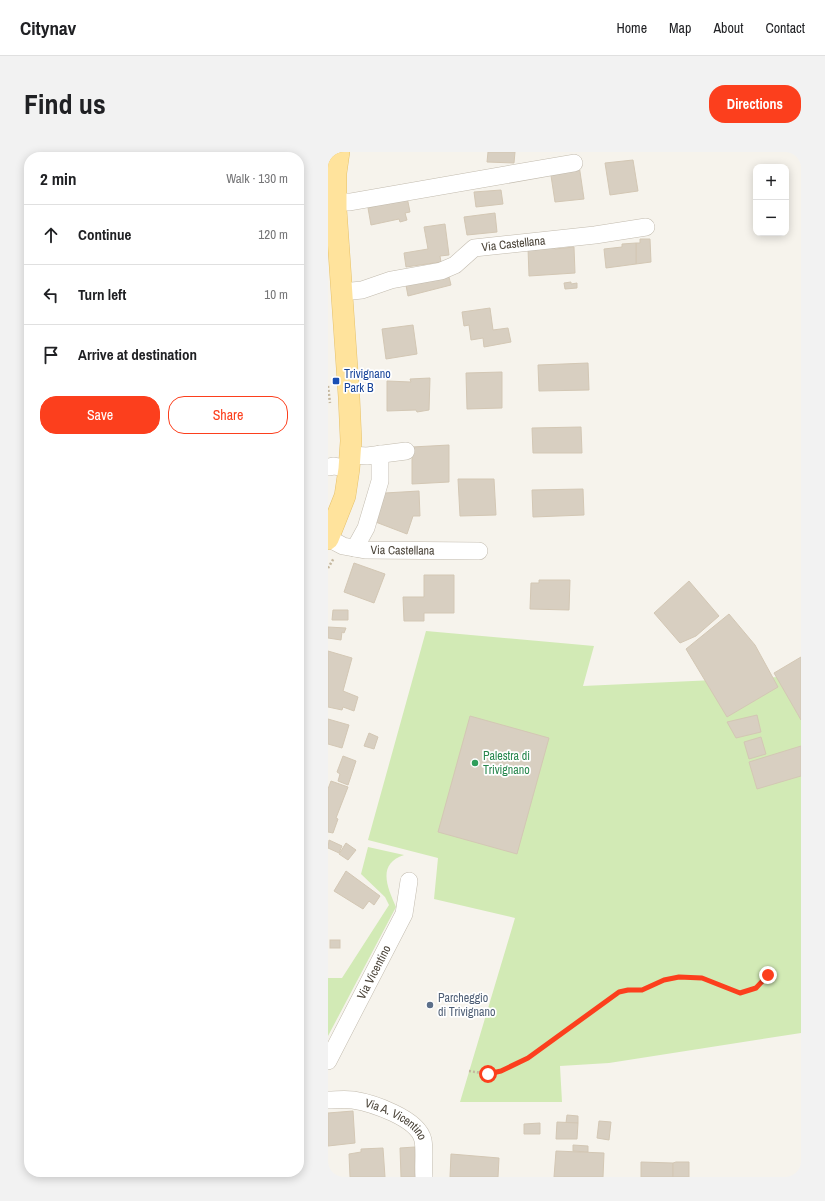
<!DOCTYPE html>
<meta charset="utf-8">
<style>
:root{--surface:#fff;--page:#f2f2f2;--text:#202124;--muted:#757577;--line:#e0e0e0;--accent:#fc3f1d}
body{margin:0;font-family:"Archivo Narrow",sans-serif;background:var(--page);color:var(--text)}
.controls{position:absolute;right:12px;top:12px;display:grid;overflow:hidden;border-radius:8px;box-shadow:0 2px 10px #0003}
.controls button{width:36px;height:36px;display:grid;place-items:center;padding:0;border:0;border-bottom:1px solid var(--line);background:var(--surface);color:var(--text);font:20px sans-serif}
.stop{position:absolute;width:12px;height:12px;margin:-9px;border:3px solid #fc3f1d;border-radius:50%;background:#fff}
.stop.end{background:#fc3f1d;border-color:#fff;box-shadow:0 1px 4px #0008}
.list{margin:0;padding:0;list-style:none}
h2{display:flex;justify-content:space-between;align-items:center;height:52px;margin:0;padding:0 16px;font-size:17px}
h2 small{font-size:13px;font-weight:400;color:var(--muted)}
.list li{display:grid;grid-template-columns:26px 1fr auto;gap:12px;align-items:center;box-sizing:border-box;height:60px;padding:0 16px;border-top:1px solid var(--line)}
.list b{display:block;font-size:15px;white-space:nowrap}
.list em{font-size:13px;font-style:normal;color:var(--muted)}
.actions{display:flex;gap:8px;padding:12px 16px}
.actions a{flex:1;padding:9px 0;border:1px solid var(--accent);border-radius:16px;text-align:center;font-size:14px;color:var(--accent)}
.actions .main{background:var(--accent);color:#fff}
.icon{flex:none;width:22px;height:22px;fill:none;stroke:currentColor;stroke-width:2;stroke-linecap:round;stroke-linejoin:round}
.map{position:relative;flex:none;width:473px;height:1025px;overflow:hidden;border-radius:16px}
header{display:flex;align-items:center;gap:24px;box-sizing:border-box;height:56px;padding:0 20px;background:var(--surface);border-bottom:1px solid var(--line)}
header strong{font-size:19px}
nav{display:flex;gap:22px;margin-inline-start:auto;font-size:14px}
.intro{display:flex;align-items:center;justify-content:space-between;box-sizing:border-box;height:96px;padding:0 24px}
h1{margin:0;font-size:28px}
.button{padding:10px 18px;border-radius:16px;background:var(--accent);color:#fff;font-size:14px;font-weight:700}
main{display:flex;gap:24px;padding:0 24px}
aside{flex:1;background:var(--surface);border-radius:16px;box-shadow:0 2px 10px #0003}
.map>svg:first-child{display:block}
.green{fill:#d2eab5}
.building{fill:#d8cfc1;stroke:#d3c7b4}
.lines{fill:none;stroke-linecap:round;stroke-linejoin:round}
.minor-casing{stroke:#c2bbae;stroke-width:18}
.major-casing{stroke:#e6c16a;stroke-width:22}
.path{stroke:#c4b79f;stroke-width:2.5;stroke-dasharray:2 2;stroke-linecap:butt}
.minor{stroke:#fff;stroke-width:17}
.major{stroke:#ffe39c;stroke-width:21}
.route{stroke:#fc3f1d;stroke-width:5}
.transit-dot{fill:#1a4fb4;stroke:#fff;stroke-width:1.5}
.leisure-dot{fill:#2e9e5b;stroke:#fff;stroke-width:1.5}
.service-dot{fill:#5c6f8a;stroke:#fff;stroke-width:1.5}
.labels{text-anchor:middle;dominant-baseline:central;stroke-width:3.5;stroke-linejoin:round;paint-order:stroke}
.street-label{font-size:12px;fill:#4b4439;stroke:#fff}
.transit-label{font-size:12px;fill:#164399;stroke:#fff;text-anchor:start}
.leisure-label{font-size:12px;fill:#27864d;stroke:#fff;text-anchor:start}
.service-label{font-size:12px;fill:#4e5e75;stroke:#fff;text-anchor:start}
</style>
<header>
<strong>Citynav</strong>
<nav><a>Home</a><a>Map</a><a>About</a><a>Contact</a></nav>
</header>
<div class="intro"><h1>Find us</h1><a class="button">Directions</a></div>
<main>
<aside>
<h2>2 min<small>Walk · 130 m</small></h2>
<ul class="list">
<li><svg class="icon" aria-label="ahead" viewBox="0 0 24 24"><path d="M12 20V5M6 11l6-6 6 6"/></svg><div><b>Continue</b></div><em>120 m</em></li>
<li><svg class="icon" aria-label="left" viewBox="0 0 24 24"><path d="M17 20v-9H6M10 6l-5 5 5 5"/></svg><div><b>Turn left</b></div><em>10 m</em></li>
<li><svg class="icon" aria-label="arrive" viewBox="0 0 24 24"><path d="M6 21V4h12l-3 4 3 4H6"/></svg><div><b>Arrive at destination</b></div></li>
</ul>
<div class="actions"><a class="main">Save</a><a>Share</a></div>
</aside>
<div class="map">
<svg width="473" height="1025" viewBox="0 0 473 1025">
<rect width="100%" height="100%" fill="#f6f3ec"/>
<g class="green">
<polygon points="98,479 266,494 255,534 473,524 473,881 281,911 232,914 234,950 132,950 187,766 106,747 110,706 40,688"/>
<path d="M40,695l36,8c-27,9 -17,32 -8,52l-68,129v-58h14l47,-73 -4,-8 -24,-23z"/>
</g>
<g class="building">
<polygon points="160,0 187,0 186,11 159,10"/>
<polygon points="305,8 310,39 282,43 277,11"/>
<polygon points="251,13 256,47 227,50 222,17"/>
<polygon points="173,38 175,52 148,55 146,40"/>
<polygon points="79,45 82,60 77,61 79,68 72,70 71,67 43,73 40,56 48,54 48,51 60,48 61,52"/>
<polygon points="167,61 169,80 139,83 136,65"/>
<polygon points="117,72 121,103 112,104 113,110 78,115 76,101 100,97 96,75"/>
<polygon points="312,87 322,87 323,110 308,112 308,91 312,91"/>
<polygon points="308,91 308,112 278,116 276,97 294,95 294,92"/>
<polygon points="226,95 227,97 246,95 247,121 201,124 200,96"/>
<polygon points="120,121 123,133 80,144 77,128"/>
<polygon points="243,130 243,132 249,131 249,136 237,137 236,131"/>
<polygon points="162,156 165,178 180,176 183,190 156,195 155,186 143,188 141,173 136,174 134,160"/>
<polygon points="85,173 89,202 58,207 54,177"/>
<polygon points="260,211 261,238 211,239 210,213"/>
<polygon points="174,220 174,256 139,257 138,221"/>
<polygon points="102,226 101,258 89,260 88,258 59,259 59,229 83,230 82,227"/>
<polygon points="253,275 254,301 205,301 204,276"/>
<polygon points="121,293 121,330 84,332 84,295"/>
<polygon points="130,327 166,327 168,363 132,364"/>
<polygon points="255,337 256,363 205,365 204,338"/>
<polygon points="91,339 92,364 85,364 79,382 45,369 57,341"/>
<polygon points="26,411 57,422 46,451 16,440"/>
<polygon points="96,423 126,423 126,461 96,461 96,469 76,469 75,445 96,445"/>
<polygon points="211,428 242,428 241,458 202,457 203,431 211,431"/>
<polygon points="361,429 391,464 368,484 352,491 326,461"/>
<polygon points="5,458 20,458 20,468 4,468"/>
<polygon points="401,462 427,493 450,535 399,565 358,497"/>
<polygon points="0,475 18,476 16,481 14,480 13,488 0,486"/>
<polygon points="0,499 24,506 15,539 30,545 26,559 15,555 14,558 0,555"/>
<polygon points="473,505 473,568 446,521"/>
<polygon points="429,563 433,580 408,586 399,570"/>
<polygon points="142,564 221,586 189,702 110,680"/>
<polygon points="0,567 21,573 14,596 0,592"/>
<polygon points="41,581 50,585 46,597 36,594"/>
<polygon points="433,585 438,602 421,607 416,590"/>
<polygon points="473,594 473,624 429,637 421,610"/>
<polygon points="15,604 28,609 20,633 10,629 12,622 9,620"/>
<polygon points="3,629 20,635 8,666 10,667 5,681 0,680 0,637"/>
<polygon points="1,688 14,694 11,701 0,696"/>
<polygon points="18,691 28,698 20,708 11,702"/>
<polygon points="18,719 52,744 46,753 41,749 35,757 6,739"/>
<rect x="2" y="788" width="10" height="8"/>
<polygon points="25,959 27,991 0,994 0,961"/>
<polygon points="239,963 250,964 250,971 238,971"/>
<polygon points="271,969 283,970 281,988 269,986"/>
<polygon points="229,970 250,971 249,987 228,987"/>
<polygon points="212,971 212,982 196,982 196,972"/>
<polygon points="245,993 260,994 260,1000 245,999"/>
<polygon points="87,995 87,1025 73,1025 72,996"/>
<polygon points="55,996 57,1025 22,1025 21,1002 33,1000 33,997"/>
<polygon points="228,999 276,1001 275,1025 226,1025"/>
<polygon points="123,1002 171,1006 170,1025 122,1025"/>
<polygon points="313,1010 345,1011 345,1025 313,1025"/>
<polygon points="348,1010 361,1010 361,1025 345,1025 345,1011"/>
</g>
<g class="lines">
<defs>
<g id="minor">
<polyline points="8,50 22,50 246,11"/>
<path id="s1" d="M14,140l20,-2 29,-10 50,-9 14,-6 19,-17 121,-13 51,-8"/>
<polyline points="22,303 39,304 78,299"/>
<polyline points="0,315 6,314 21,317"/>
<path id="s2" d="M0,386l15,8 22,4 114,1"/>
<polyline points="27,396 38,376 52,329 52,302"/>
<path id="s3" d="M0,909l76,-147 5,-33"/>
<path id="s4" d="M0,948c8,0 17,-1 25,0 19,3 65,18 70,40 2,11 0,25 1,37"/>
</g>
<polyline id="major" points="0,387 17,344 21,317 23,289 21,245 8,57 8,21 11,0"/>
</defs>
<use href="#minor" class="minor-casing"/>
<use href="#major" class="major-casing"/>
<g class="path">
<polyline points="0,234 2,251"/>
<polyline points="0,416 6,406"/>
<polyline points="141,919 160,922 173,919 199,906 291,840 314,838 336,828 351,825 374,826 413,841 428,836 440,823"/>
</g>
<use href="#minor" class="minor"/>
<use href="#major" class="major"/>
</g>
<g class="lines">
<polyline class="route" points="160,922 173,919 200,906 291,840 300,838 314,838 336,828 351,825 374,826 412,841 428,836 440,823"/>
</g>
<rect class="transit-dot" x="4" y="225" width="8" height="8" rx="2"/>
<circle class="leisure-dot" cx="147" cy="611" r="4"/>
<circle class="service-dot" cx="102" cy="853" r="4"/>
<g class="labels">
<g class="street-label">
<text stroke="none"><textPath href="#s1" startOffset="182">Via Castellana</textPath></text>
<text stroke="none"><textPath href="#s2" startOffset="77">Via Castellana</textPath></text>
<text stroke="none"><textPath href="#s3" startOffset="100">Via Vicentino</textPath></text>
<text stroke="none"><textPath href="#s4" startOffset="73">Via A. Vicentino</textPath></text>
</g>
<g class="transit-label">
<text x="16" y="222">Trivignano<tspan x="16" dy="14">Park B</tspan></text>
</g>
<g class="leisure-label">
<text x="155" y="604">Palestra di<tspan x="155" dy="14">Trivignano</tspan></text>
</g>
<g class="service-label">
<text x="110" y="846">Parcheggio<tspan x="110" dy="14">di Trivignano</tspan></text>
</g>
</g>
</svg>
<div class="controls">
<button>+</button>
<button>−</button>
</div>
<div class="stop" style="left:160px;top:922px"></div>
<div class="stop end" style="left:440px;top:823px"></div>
</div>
</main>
